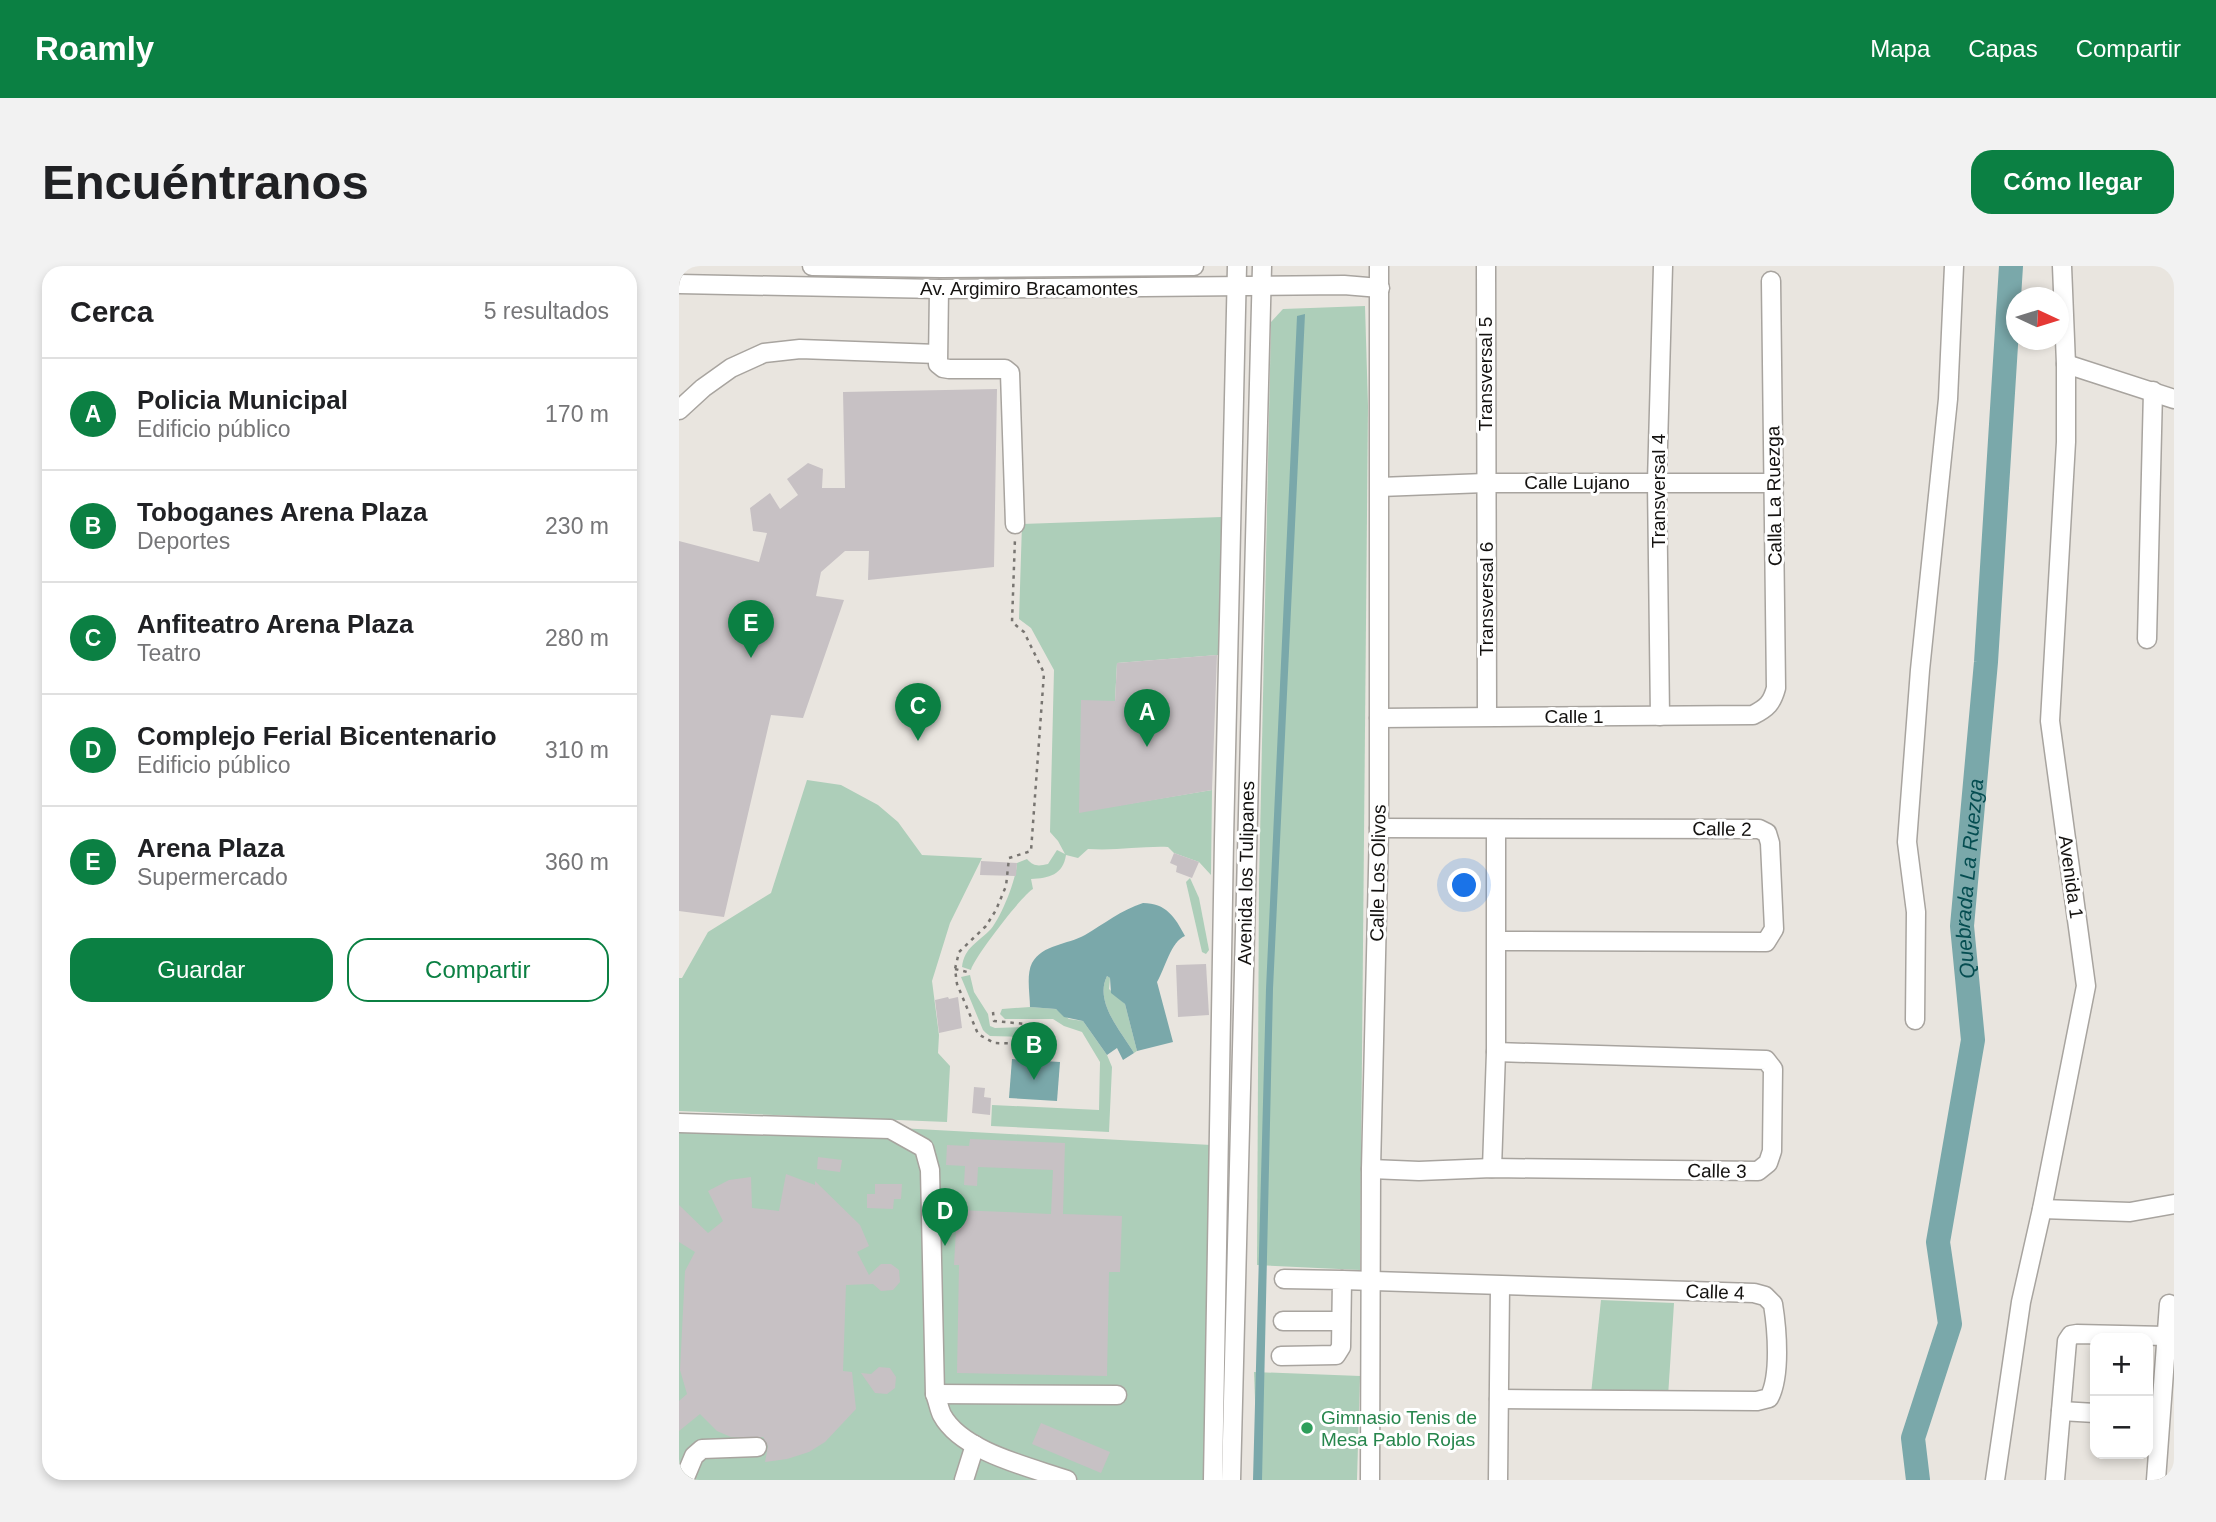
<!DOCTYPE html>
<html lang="es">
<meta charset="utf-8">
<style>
:root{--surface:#fff;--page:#f2f2f2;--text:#202124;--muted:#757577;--line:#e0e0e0;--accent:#0b8043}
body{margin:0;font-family:Arial,sans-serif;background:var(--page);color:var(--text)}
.controls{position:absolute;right:21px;bottom:21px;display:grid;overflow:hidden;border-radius:14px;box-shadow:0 4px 10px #0003}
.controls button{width:63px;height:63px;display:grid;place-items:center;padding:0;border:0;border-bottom:2px solid var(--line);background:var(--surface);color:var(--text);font:35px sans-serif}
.compass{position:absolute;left:1327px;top:21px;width:63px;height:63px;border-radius:50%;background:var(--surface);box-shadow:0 4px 10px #0003;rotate:94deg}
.you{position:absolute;left:786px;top:620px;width:24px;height:24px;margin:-18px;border:5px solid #fff;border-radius:50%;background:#1a73e8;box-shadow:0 0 0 10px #1a73e833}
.badge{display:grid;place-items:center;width:46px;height:46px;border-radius:50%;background:var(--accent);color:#fff;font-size:23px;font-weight:700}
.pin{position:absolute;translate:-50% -58px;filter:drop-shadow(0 2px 4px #0008)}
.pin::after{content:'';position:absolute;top:37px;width:24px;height:21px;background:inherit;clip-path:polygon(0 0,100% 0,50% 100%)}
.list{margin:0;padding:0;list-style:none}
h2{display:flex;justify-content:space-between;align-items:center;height:91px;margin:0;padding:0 28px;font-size:30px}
h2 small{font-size:23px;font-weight:400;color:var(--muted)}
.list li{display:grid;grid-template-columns:46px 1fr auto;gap:21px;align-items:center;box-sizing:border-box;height:112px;padding:0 28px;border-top:2px solid var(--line)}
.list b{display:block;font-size:26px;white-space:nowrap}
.list p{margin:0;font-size:23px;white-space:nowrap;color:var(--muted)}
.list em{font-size:23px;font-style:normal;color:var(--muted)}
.actions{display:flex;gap:14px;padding:21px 28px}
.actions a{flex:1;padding:16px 0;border:2px solid var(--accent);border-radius:21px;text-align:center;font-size:24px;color:var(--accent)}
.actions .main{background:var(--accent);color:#fff}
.map{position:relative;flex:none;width:1495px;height:1214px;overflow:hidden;border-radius:21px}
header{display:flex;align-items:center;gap:42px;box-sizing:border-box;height:98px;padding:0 35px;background:var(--accent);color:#fff}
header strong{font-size:33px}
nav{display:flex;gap:38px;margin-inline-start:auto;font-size:24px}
.intro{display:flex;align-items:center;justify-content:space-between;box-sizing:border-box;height:168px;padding:0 42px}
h1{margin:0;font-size:49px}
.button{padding:18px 32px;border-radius:21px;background:var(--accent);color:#fff;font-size:24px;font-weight:700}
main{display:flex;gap:42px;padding:0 42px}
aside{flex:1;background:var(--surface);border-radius:21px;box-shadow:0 4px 10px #0003}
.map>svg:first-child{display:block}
.green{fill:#adceb9}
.water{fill:#7aa8aa}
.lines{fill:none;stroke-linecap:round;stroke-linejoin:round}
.river{stroke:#7aa8aa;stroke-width:24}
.building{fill:#c7c1c4}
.minor-casing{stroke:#a8a49f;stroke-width:21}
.path{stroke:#787571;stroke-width:2.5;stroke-dasharray:3.5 5;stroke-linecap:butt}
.minor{stroke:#fff;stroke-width:18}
.leisure-dot{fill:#2e9e5b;stroke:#fff;stroke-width:2.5}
.labels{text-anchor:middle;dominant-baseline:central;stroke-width:6;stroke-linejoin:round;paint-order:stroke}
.street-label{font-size:19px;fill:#141210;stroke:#fff}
.leisure-label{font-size:19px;fill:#27864d;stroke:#fff;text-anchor:start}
.water-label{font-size:21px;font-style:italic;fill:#054d51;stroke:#fff}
</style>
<header>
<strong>Roamly</strong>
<nav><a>Mapa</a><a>Capas</a><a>Compartir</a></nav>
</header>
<div class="intro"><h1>Encuéntranos</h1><a class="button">Cómo llegar</a></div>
<main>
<aside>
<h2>Cerca<small>5 resultados</small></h2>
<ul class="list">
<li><span class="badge">A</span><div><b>Policia Municipal</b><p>Edificio público</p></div><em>170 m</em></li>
<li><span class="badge">B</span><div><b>Toboganes Arena Plaza</b><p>Deportes</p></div><em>230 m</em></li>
<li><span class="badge">C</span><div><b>Anfiteatro Arena Plaza</b><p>Teatro</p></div><em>280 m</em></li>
<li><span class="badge">D</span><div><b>Complejo Ferial Bicentenario</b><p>Edificio público</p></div><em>310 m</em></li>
<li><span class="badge">E</span><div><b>Arena Plaza</b><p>Supermercado</p></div><em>360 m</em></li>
</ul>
<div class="actions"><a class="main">Guardar</a><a>Compartir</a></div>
</aside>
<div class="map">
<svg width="1495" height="1214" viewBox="0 0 1495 1214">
<rect width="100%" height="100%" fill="#e9e5df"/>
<g class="green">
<polygon points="686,40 689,140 681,1004 578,999 580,618 592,56 604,43"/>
<path d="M543,251l-4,138 -101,8 -2,38 -36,111 133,-22 -1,85 -12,-13 -25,-9 -6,-6c-27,-1 -52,4 -80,2l-10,9 -12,-3c-3,20 -17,23 -35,24l2,10c-10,5 -60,70 -62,81l-9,-3c2,-20 17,-25 29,-38 11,-14 25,-49 26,-66l10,-4c7,8 12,7 21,5l9,-14 8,4 -7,-13 -8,-9 4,-162 -23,-42 -12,-9 3,-95z"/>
<polygon points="128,514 162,519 199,539 219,556 243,589 303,592 271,657 253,715 260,769 259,787 271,800 268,856 0,845 0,712 3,712 29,666 92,627"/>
<polygon points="511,612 520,632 530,684 527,688 523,686 507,616"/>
<polygon points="291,709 295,726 309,748 311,760 316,762 347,761 350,765 347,771 311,770 307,767 304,764 282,711"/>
<path d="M428,710l3,2 -1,11 16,15 12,47 -3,2c-13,-22 -40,-51 -27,-77z"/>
<polygon points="351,741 377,743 390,753 404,755 428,789 433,801 430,866 312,860 313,839 420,844 421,796 403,766 385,760 374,753 326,753 321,748 323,743"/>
<polygon points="0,850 532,879 526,1214 0,1214"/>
<polygon points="922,1034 995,1037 989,1131 912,1128"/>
<polygon points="575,1106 681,1110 678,1214 579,1214"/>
</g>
<g class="water">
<polygon points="626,48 594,723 583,1214 574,1214 587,723 618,50"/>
<path d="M464,637c23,0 32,14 42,33 -14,5 -20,33 -28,46l16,60 -36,9 -12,-47 -14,-11 -1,-15 -3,-2c-13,26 14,55 27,77l-11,7 -6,-12 -10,7 -24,-34 -19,-4 -8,-8 -26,-2c0,-12 -4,-32 2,-44 11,-19 35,-18 53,-28 19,-11 36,-25 58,-32z"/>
<polygon points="333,793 381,796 378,835 330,832"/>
</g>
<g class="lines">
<path class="river" id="s1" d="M1239,1214l-5,-42 37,-114 -12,-82 35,-202 -11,-114 24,-264 25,-396"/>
</g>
<g class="building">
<polygon points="318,123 315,301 189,314 190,285 166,285 142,306 137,330 165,334 124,452 92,449 45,651 0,645 0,275 80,296 88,267 74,265 71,242 91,227 101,243 119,229 108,213 129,197 144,203 143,222 166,222 164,126"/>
<polygon points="538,389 533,524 400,547 402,434 436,435 438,397"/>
<polygon points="495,587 520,596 513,612 497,606 498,600 491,597"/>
<polygon points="302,595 338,597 337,610 301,609"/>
<polygon points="527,698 530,749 499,751 497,699"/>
<polygon points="269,731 270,733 279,731 283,762 260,767 256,734"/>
<polygon points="295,821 306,822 305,831 312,832 311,849 293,847"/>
<polygon points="291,873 386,877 384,948 443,950 441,1006 430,1006 428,1110 278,1107 280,999 275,999 278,944 372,948 374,904 299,901 298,920 285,919 286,900 267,899 268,879 290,880"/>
<polygon points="139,891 163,894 161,906 138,903"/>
<polygon points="107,908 136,919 136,915 181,959 190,980 178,986 190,1009 202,998 212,998 220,1004 221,1016 214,1024 202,1025 194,1018 167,1019 164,1105 173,1106 177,1143 146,1176 130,1186 108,1193 86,1196 89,1180 84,1171 52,1171 38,1165 21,1148 0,1165 0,1135 8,1128 1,1104 6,1005 16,986 0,976 0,939 29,967 44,955 29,925 50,914 72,911 73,942 100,945"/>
<polygon points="196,918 223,918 222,933 215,933 214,943 188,942 188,928 196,928"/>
<polygon points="200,1101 211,1102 217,1111 216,1122 208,1128 196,1127 182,1107 192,1108"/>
<polygon points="362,1157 431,1186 422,1207 353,1178"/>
</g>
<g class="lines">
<defs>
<g id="minor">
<polyline points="133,0 262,2 515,0"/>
<polyline points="807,0 808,450"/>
<polyline points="0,18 260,23 665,19 701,22"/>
<polyline points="260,23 259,98 264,102 270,103 326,103 331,107 336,258"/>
<polyline points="1387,98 1495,133"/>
<polyline points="0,144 24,122 52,102 85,87 121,83 258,88"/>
<polyline points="701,221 806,217 1095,217"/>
<polyline points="1468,373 1474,125"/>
<polyline points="981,450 978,216 984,0"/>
<path d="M700,452l374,-3c14,-7 19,-12 23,-27l-5,-407"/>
<polyline points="700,562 1080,563 1088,567 1091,577 1095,663 1087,676 818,675"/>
<polyline points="1236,754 1237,646 1228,576 1241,404 1269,133 1275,0"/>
<path d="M0,857l211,6 34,19 6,22 5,224c3,7 4,15 7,21 20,37 88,52 125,65"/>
<polyline points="813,902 817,786 817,563"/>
<polyline points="692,903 740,905 813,902 1079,905 1089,897 1093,885 1094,803 1087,794 817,786"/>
<polyline points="1363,943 1451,946 1495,938"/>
<path d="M663,1014l412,13 11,3 8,8c4,25 8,72 -4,94l-12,3 -258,-2"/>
<polyline points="604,1055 662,1055"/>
<polyline points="602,1090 657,1089 662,1081 663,1014 605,1013"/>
<polyline points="256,1128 438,1129"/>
<polyline points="1382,1145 1416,1147"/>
<polyline points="5,1214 15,1190 23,1183 78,1181"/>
<polyline points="285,1214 296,1179"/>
<polyline points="534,1214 545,574 558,0"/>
<polyline points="552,1214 583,0"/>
<polyline points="691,1214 692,903 700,562 700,0"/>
<polyline points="819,1214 821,1021"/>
<polyline points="1316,1214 1342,1036 1363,943 1407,720 1371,455 1387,176 1387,98 1383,0"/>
<polyline points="1376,1214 1388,1075 1392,1069 1398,1068 1487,1070"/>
<polyline points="1477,1214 1490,1038"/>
</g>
</defs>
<use href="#minor" class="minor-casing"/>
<g class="path">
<polyline points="276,703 292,707"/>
<polyline points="314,746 315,755 357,759 363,767 357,778 315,777 299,768 278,718 276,703 280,686 307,660 317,644 327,620 330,592 352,585 365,407 345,366 333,356 336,272"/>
</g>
<use href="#minor" class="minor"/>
</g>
<circle class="leisure-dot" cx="628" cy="1162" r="7"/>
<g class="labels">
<g class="street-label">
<text x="350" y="22">Av. Argimiro Bracamontes</text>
<text transform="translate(806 108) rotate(-90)">Transversal 5</text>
<text x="898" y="216">Calle Lujano</text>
<text transform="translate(979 225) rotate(-90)">Transversal 4</text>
<text transform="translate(1095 230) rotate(-91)">Calla La Ruezga</text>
<text transform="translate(807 333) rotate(-90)">Transversal 6</text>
<text x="895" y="450">Calle 1</text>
<text transform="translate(1043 563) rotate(1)">Calle 2</text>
<text transform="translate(567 607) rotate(-89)">Avenida los Tulipanes</text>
<text transform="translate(699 607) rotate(-89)">Calle Los Olivos</text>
<text transform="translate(1392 611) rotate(82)">Avenida 1</text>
<text transform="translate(1038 905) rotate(1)">Calle 3</text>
<text transform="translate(1036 1026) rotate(2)">Calle 4</text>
</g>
<g class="leisure-label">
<text x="642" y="1151">Gimnasio Tenis de<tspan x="642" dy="22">Mesa Pablo Rojas</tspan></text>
</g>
<g class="water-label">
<text stroke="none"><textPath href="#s1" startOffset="612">Quebrada La Ruezga</textPath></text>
</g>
</g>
</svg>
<div class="controls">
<button>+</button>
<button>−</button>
</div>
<svg class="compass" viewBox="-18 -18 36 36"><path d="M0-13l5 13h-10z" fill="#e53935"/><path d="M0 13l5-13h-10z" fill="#757577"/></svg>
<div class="you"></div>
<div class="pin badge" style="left:468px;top:481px">A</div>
<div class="pin badge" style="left:355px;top:814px">B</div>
<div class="pin badge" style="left:239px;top:475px">C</div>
<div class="pin badge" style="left:266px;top:980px">D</div>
<div class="pin badge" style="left:72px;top:392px">E</div>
</div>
</main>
